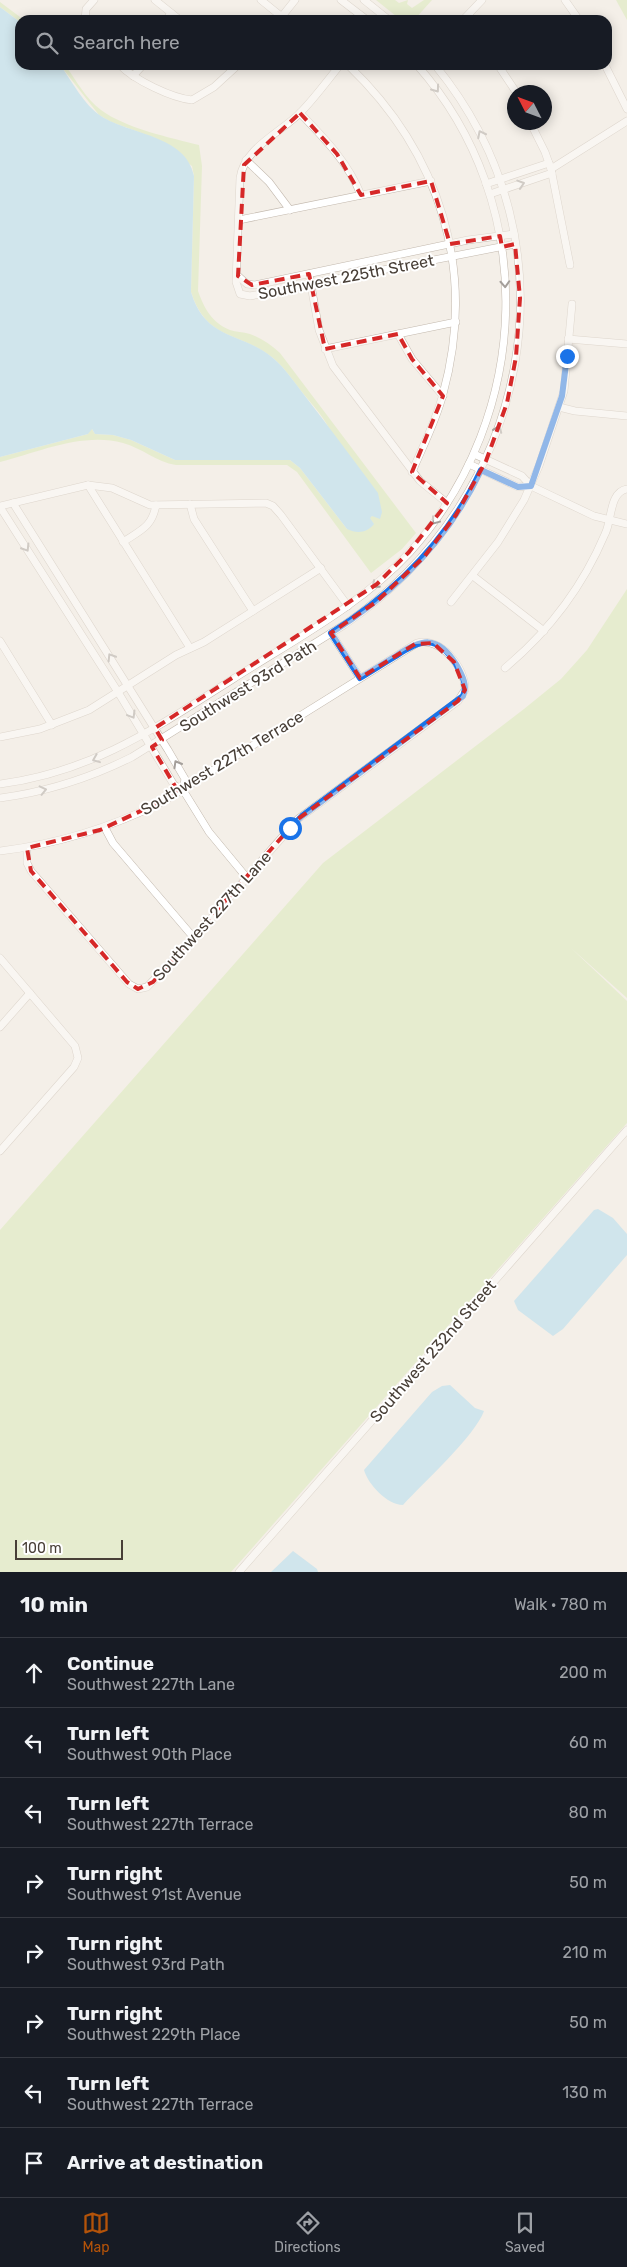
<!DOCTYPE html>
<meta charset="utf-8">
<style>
:root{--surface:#171b24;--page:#20242c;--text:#f1f3f6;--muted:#9ea1a6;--line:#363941;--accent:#b45309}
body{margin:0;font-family:Rubik,sans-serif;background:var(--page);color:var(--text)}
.compass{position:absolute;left:507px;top:85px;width:45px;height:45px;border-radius:50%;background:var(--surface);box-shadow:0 2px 12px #0003;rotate:312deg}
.scale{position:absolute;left:15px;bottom:12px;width:108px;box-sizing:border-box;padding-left:5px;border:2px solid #483f37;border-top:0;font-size:14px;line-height:18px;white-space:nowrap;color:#483f37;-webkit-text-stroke:4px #fff;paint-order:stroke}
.stop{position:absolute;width:15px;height:15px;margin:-11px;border:4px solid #1a73e8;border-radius:50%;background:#fff}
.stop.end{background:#1a73e8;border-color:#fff;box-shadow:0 1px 5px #0008}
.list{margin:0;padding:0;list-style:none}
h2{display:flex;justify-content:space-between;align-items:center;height:65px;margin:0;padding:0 20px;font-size:21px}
h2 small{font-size:16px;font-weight:400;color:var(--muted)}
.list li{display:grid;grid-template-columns:32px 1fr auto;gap:15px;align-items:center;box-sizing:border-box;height:70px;padding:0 20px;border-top:1px solid var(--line)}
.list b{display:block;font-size:19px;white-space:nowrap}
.list p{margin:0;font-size:16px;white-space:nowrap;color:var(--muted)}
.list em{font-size:16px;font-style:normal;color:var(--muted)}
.icon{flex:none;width:28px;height:28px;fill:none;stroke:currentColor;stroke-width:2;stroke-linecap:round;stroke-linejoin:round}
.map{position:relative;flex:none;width:627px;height:1572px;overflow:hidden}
.search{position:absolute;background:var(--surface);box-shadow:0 2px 12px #0003;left:15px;right:15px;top:15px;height:55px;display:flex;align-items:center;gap:12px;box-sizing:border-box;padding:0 18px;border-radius:15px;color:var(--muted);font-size:19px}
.sheet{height:625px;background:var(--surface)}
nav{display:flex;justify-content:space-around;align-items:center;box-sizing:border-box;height:70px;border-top:1px solid var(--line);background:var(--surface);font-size:14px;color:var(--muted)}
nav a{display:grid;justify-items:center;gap:2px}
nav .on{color:var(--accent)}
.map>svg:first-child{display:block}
.green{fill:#d5e9b1}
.water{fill:#a5daf1}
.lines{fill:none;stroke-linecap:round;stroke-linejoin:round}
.minor-casing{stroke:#c3b9ae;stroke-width:8}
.minor{stroke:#fff;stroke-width:7}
.oneway{stroke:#a49f9b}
.route{stroke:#1a73e8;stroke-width:6}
.marked{fill:none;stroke:#d62828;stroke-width:4;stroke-dasharray:10 6;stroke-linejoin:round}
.labels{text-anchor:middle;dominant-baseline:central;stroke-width:4;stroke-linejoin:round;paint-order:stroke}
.street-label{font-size:16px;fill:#483f37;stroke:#fff}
</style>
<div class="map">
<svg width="627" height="1572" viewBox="0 0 627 1572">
<rect width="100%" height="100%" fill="#f4efe8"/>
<g class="green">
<polygon points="376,0 395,0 399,3 408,0 407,4 412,8 424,0 432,0 414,20 401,20"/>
<polygon points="616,0 627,0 627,20"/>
<polygon points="0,2 24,20 20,20 20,22 0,7"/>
<path d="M60,65h5c11,15 21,34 36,45 24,18 70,28 98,35l3,21 -4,125c6,17 14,32 32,39 6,2 13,2 20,4 11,4 21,11 30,19l136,180 -14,16 -31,24 -74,-101 -10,-7h-111c-20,-3 -34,-17 -53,-22 -40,-11 -84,9 -123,19v-5l88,-23 2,-5h2l3,5 18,1 18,5 44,20h115l10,8 47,61 25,-13c-15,-31 -29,-63 -46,-93 -7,-12 -19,-24 -28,-36 -7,-9 -15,-21 -25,-29 -33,-27 -66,-16 -82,-66l3,-116 -2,-10 -37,-28 -44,-16 -12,-7z"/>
<polygon points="627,589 627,998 571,948 627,1001 627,1123 231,1572 0,1572 0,1230 323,863 524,709 561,679 587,650"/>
</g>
<g class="water">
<path d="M0,7l20,15v43h40c12,16 24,40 41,51 29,19 85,19 93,60l-3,116c15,49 49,39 82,66 12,10 22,25 32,38 25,32 49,65 73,97l4,19 -2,7 -8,-3 -2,2 4,6c-7,9 -17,10 -27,5l-47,-61 -10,-8h-115l-44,-20 -18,-5 -18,-1 -3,-5 -4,5 -88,23z"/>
<polygon points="598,1209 613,1218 627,1234 627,1255 563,1329 553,1336 518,1310 514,1301 594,1210"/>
<path d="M450,1385l25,23 9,3c-9,25 -61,72 -81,94 -16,0 -35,-21 -39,-35l68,-78 10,-6z"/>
<polygon points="293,1551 317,1569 318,1572 271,1572"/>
</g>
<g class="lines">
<defs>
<g id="minor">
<polyline points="155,0 180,20"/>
<polyline points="261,0 282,17"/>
<polyline points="341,0 367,20"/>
<polyline points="364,0 389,20"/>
<polyline points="565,0 579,20"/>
<polyline points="85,20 86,9 94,0"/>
<polyline points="166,20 171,13"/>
<polyline points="279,20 295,0"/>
<polyline points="463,20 482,0"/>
<path d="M120,65c14,15 52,33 72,35l22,-13 24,-22"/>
<path d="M340,65c-13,16 -26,34 -40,48 -20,20 -56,35 -60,65l-4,104 4,12 10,2 265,-52"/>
<path d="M348,65c92,88 129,205 95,329 -7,27 -20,52 -31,78"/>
<polyline points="498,65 516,92"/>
<polyline points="605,65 627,109"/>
<polyline points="133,76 143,65"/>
<path d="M300,113c24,25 48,49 61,82"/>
<polyline points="530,122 545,152 551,169 570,265"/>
<polyline points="246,160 269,182 290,210"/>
<polyline points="551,169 627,121"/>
<polyline points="486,184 549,163"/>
<polyline points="490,194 552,173"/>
<polyline points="239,220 431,181"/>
<polyline points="309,274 319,330 333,366 420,481 447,503"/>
<polyline points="238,276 247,284 255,285 468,240 514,234"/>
<polyline points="398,334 412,359 443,396"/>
<polyline points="568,339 627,344"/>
<polyline points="325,349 456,322"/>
<polyline points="559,407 575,411 627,416"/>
<polyline points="474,454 522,476 531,486 594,516 627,524"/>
<polyline points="469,464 518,487 531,486"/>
<polyline points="88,485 190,648"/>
<polyline points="13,503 168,750 185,779 183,790"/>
<polyline points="190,504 194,519 253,611"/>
<polyline points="0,506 88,485 112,488 150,505 266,503 273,506 281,515 348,606"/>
<polyline points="0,507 118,692 174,785 183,790 209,832 247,878"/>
<path d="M123,542c18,-12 29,-15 33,-37"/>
<polyline points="473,576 544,631"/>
<polyline points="451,602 498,542 524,500 539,466 564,391 572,304"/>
<polyline points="331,633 360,678"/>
<polyline points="0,641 52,725"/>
<path d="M505,668c43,-36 78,-82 100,-134 7,-13 4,-42 22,-45"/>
<polyline points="0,737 40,729 89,710 176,655 204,642 321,568"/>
<path d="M0,784c93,-12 157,-57 233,-105 61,-39 128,-74 177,-127 123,-137 130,-348 7,-487"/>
<path d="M0,798c46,-6 90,-20 132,-41l212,-132c187,-127 238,-381 91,-560"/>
<polyline points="105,828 113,843 194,938"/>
<path d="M0,851c58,-7 110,-23 162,-49l255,-159c23,-7 49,25 48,47l-7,11 -160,118 -104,119 -47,49 -9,2 -9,-5 -98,-113 -4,-8v-15"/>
<polyline points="0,958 75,1046 78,1058 74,1067 0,1151"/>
<polyline points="0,1027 30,993"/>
<polyline points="239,1572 627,1130"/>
</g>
</defs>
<use href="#minor" class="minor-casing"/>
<use href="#minor" class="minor"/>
</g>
<defs><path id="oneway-chevron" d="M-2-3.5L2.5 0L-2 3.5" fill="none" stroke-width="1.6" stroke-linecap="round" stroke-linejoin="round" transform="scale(1.25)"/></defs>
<g class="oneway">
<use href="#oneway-chevron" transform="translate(436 89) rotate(54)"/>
<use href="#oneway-chevron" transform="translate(481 134) rotate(-117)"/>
<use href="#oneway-chevron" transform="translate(521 184) rotate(-18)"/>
<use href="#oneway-chevron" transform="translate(505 284) rotate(87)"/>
<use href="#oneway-chevron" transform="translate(498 429) rotate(-70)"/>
<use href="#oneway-chevron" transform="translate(435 521) rotate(127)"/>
<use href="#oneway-chevron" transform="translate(26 548) rotate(58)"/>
<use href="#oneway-chevron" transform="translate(375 585) rotate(140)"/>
<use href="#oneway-chevron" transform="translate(111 657) rotate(-122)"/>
<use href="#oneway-chevron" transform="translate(132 715) rotate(59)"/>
<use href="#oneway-chevron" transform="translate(96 759) rotate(158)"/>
<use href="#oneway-chevron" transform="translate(177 764) rotate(-120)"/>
<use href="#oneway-chevron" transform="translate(43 790) rotate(-13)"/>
</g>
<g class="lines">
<path class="route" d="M290,828l12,-12 161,-120c5,-11 -1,-21 -7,-32 -19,-30 -35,-25 -60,-8 -12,7 -24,15 -36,22l-29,-45c63,-40 118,-94 150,-163l37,17 13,-1 31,-90 5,-40"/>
</g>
<path d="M0 0H627V1572H0ZM300,113l37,41 24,41 70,-14 19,63 50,-8 2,11 13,-3 5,54 -4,59 -9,46 -21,58 -30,54 -32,42 -48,45 -45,31 29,45 55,-34 18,-1 21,19 11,28 -7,11 -160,118 -145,163 -15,7 -11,-7 -96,-111 -4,-23 73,-18 79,-37 -27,-46 10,-7 -7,-12 222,-144 32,-32 38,-49 -35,-31 31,-76 -31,-37 -14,-25 -73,15 -16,-75 -57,11 -14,-9 6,-111z" fill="#f4efe8" fill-opacity=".55" fill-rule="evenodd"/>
<path class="marked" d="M300,113l37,41 24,41 70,-14 19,63 50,-8 2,11 13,-3 5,54 -4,59 -9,46 -21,58 -30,54 -32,42 -48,45 -45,31 29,45 55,-34 18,-1 21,19 11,28 -7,11 -160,118 -145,163 -15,7 -11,-7 -96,-111 -4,-23 73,-18 79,-37 -27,-46 10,-7 -7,-12 222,-144 32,-32 38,-49 -35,-31 31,-76 -31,-37 -14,-25 -73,15 -16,-75 -57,11 -14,-9 6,-111z"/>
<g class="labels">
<g class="street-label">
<text transform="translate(346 277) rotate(-11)">Southwest 225th Street</text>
<text transform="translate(248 686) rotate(-32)">Southwest 93rd Path</text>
<text transform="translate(222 763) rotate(-31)">Southwest 227th Terrace</text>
<text transform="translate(212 916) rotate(-48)">Southwest 227th Lane</text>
<text transform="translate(433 1351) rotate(-49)">Southwest 232nd Street</text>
</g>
</g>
</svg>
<svg class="compass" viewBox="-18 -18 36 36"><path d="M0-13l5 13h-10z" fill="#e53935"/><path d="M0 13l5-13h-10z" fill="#9ea1a6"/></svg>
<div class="scale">100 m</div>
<div class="stop" style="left:290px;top:828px"></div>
<div class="stop end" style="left:567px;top:356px"></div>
<div class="search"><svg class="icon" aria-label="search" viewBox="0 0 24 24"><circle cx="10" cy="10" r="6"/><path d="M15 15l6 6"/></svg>Search here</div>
</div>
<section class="sheet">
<h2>10 min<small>Walk · 780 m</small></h2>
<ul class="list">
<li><svg class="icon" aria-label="ahead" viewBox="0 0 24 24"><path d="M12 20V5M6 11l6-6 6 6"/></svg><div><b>Continue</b><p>Southwest 227th Lane</p></div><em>200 m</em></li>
<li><svg class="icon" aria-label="left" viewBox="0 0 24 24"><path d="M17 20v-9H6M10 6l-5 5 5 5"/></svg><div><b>Turn left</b><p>Southwest 90th Place</p></div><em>60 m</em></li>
<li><svg class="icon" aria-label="left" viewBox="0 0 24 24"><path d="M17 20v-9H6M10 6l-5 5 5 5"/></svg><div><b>Turn left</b><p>Southwest 227th Terrace</p></div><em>80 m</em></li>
<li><svg class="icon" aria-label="right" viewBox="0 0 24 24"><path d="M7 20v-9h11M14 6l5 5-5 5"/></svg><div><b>Turn right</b><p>Southwest 91st Avenue</p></div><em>50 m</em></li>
<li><svg class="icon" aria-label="right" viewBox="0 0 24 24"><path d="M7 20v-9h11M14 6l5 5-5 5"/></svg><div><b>Turn right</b><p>Southwest 93rd Path</p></div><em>210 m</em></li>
<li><svg class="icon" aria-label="right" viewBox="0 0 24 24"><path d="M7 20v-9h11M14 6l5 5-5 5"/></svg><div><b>Turn right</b><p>Southwest 229th Place</p></div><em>50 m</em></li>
<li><svg class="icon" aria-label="left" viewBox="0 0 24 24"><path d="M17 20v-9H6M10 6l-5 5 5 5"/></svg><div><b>Turn left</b><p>Southwest 227th Terrace</p></div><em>130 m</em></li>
<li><svg class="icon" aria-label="arrive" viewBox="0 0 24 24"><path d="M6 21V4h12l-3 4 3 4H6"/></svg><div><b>Arrive at destination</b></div></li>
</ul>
</section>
<nav>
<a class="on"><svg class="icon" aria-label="map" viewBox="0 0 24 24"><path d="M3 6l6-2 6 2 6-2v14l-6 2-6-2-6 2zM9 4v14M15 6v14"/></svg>Map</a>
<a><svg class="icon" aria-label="directions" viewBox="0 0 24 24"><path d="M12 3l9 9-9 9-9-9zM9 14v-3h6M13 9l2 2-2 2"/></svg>Directions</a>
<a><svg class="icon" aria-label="saved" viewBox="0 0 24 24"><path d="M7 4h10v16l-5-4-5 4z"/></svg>Saved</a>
</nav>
